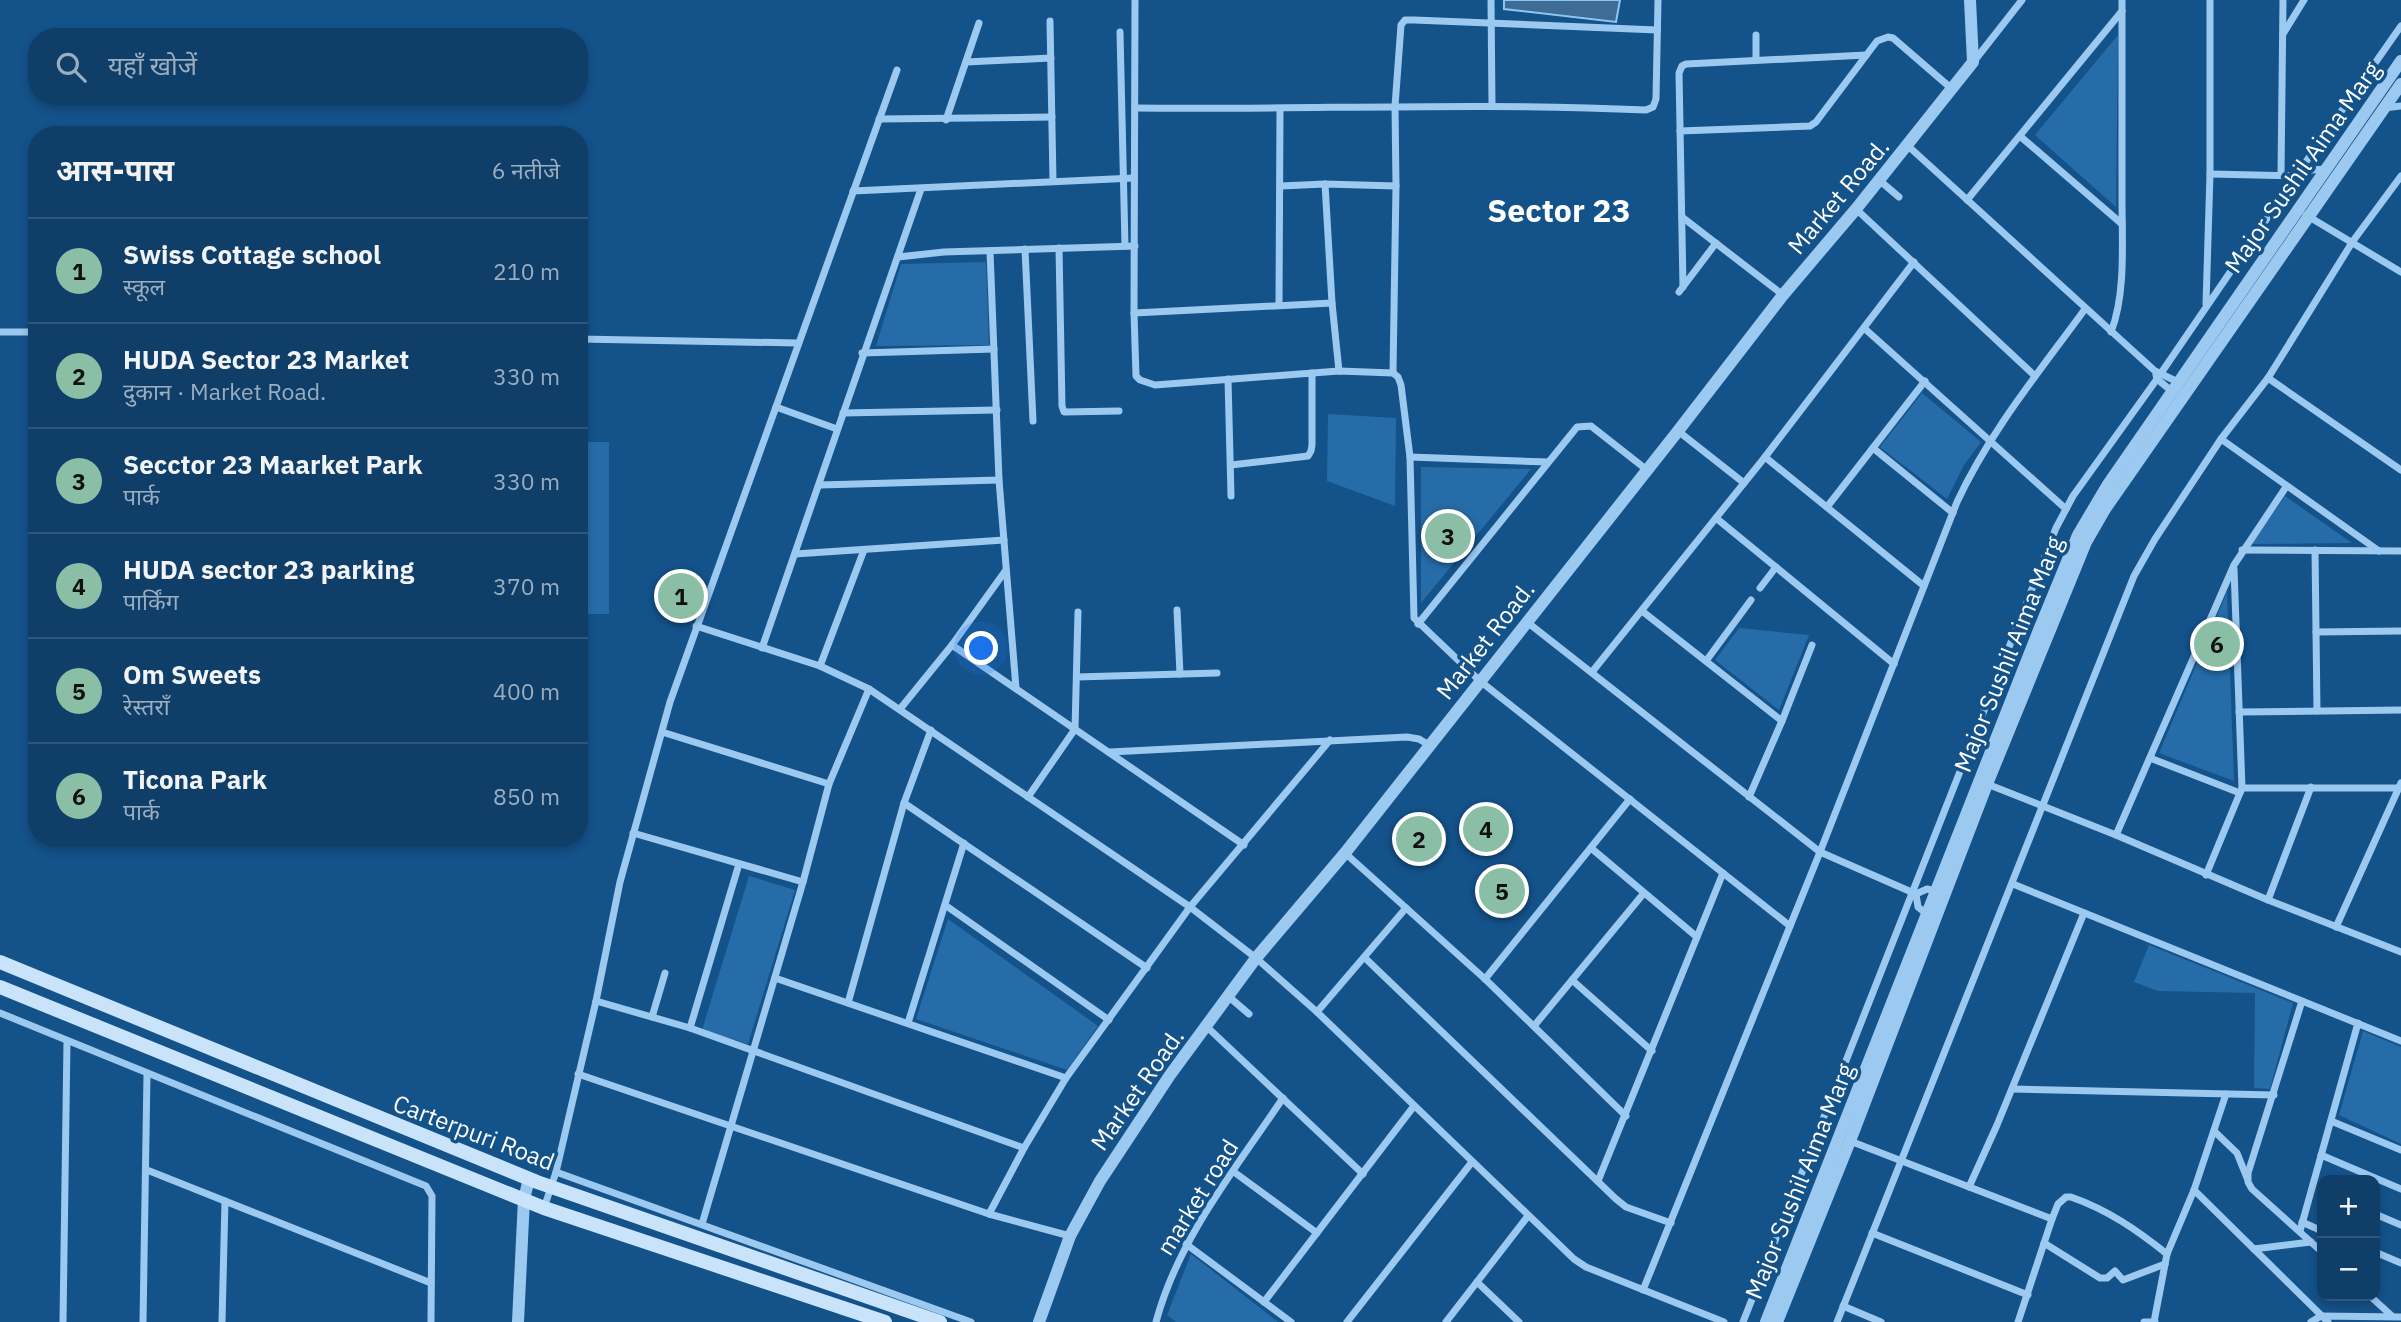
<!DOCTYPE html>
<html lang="hi">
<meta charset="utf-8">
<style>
:root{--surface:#0f3e68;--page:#18456e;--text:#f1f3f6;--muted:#9baec0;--line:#2f577c;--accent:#8abfa5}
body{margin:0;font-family:"IBM Plex Sans","Noto Sans Devanagari",sans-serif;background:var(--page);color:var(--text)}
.controls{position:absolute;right:21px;bottom:21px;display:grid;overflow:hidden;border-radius:14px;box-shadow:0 4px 10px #0003}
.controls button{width:63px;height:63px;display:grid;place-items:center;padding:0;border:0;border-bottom:2px solid var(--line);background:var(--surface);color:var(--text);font:35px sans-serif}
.you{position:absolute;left:982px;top:649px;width:24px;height:24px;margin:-18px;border:5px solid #fff;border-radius:50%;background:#1a73e8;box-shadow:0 0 0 10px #1a73e833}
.badge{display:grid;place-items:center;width:46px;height:46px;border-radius:50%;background:var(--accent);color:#111;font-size:23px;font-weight:700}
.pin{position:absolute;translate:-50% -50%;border:4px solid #fff;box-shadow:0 2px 7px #0006}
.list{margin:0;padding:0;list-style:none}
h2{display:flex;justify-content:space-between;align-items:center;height:91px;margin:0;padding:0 28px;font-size:30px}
h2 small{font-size:23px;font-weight:400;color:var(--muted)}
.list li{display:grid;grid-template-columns:46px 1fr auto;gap:21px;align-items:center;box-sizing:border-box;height:105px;padding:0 28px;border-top:2px solid var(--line)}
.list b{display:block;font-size:26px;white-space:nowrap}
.list p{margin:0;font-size:23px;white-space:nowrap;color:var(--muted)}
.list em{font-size:23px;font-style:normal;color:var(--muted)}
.icon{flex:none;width:38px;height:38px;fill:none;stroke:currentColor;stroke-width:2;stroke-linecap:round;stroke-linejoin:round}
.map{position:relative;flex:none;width:2401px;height:1322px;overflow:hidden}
.search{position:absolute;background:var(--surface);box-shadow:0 4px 10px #0003;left:28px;top:28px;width:560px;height:77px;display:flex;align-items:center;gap:18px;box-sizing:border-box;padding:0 24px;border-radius:28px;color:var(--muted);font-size:26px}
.panel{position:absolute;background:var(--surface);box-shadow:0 4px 10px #0003;left:28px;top:126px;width:560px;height:721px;border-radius:28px}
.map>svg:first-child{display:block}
.green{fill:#266ca9}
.water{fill:#3e6c95;stroke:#8dc5f3;stroke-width:2}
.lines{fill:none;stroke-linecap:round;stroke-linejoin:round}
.minor{stroke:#9cc9f0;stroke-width:7}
.tertiary{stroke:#9cc9f0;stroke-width:12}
.secondary{stroke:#c9e3fb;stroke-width:14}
.labels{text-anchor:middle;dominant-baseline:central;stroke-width:7;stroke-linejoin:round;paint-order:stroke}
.street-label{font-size:24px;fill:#fff;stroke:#14528a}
.district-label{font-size:32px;font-weight:bold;fill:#fff;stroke:#14528a}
</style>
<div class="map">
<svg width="2401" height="1322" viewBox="0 0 2401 1322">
<rect width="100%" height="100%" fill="#14528a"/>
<g class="green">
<polygon points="2118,35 2116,207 2035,135"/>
<polygon points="986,262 989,345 876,346 901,264"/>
<polygon points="1922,393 1981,442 1964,465 1947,499 1880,447"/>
<polygon points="1328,414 1396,418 1395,506 1327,481"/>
<rect x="579" y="442" width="30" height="172"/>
<polygon points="1421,467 1531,469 1421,603"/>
<polygon points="2285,496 2352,543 2252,544"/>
<polygon points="2227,592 2234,781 2159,753"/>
<polygon points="1739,628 1809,635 1779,710 1715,660"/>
<polygon points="749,876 795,890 748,1044 702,1030"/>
<polygon points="948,919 1098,1026 1067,1070 916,1019"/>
<polygon points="2149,945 2293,1003 2270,1089 2254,1088 2255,993 2158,991 2134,982"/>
<polygon points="2363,1031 2401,1047 2401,1144 2339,1115"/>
<polygon points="1191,1254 1278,1322 1176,1322 1167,1315"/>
</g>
<polygon class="water" points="1504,0 1620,0 1616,22 1504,9"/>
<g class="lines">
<g class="minor">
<polyline points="1135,0 1134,313 1136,376 1140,380 1155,385 1339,371 1393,373 1398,377 1401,385 1410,457 1414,618 1480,681 1790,926"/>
<polyline points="1491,0 1492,105"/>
<polyline points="1050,21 1053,181"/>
<polyline points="1120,32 1125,246"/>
<polyline points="2283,34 2304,0"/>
<polyline points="1756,35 1756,60"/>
<polyline points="1975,60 2022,0"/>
<polyline points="966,62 1051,58"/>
<path d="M1135,108c170,2 340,-6 511,2l7,-3 3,-8 2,-99"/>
<polyline points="2384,108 2401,106"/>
<polyline points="879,119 1052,117"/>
<polyline points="946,120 979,23"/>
<polyline points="1680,131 1810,126 1816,122 1877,41 1888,37 1893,38 1952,89"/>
<polyline points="2021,137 2122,224"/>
<polyline points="1907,145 2155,371 2180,383"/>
<polyline points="2300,171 2325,169"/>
<polyline points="2210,174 2296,176 2401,26"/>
<polyline points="2281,175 2283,0"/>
<polyline points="1879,180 1899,197"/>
<polyline points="1325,184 1332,303 1339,371"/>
<polyline points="1281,186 1325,184 1396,186"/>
<polyline points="853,191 1134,178"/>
<polyline points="1967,200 2122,11"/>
<polyline points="1856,209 2035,376"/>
<polyline points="2306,215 2401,272"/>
<polyline points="1682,217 1783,295"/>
<polyline points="1059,248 1062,406 1064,412 1119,411"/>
<polyline points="1025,249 1033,421"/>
<polyline points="990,251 999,480 1016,688"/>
<polyline points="898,257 944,252 1135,246"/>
<polyline points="1683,287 1679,73 1682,66 1686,64 1866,55"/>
<polyline points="1679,292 1716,243"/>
<polyline points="2206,304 2210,174 2210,0"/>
<polyline points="1279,305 1280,109"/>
<polyline points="1134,313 1332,303"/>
<polyline points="1864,328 2066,509"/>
<polyline points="0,332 37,332"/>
<path d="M2111,332c15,-38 11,-92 11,-133 0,-66 0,-133 0,-199"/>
<polyline points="579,339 798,343"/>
<polyline points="862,353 994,349"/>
<polyline points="1393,373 1396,186 1395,106 1401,25 1405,20 1414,20 1657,30"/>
<polyline points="2156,375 2157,379 2174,393"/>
<polyline points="2268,378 2401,470"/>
<polyline points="1228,379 1231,496"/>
<polyline points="776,407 837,429"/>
<polyline points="843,413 997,410"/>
<polyline points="1678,431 1744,483"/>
<polyline points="2221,439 2379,551"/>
<polyline points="1873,448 1953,513"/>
<polyline points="1410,457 1548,462"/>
<polyline points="1765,457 1924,586"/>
<polyline points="1231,465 1308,456 1311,451 1312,445 1312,373"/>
<polyline points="820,485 999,480"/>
<polyline points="1827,507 1925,381"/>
<polyline points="1716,518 1894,664"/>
<polyline points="2242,550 2401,551"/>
<polyline points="2315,550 2317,711"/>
<polyline points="795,554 1004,540"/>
<polyline points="1760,588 1776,567"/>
<polyline points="1177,610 1180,674"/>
<polyline points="1642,611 1782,721"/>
<polyline points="1527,622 1820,852 1916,894 1927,889 1937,891"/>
<polyline points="1418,624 1577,427 1591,426 1647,470"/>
<polyline points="696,626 820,666 869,689 1190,907 1256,958 1317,1012 1574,1259 1586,1267 1724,1322"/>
<polyline points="2316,632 2401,631"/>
<polyline points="952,645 1244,845"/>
<polyline points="762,648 921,189"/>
<polyline points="1706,661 1751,600"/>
<polyline points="820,666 864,550"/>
<polyline points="1592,672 1765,457 1914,262"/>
<polyline points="1077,677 1217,673"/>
<polyline points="900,709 952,645 1006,570"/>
<polyline points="2239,712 2401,710"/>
<polyline points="662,732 829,784"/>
<polyline points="1110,752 1407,737 1419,739 1429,745"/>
<polyline points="2150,758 2240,793"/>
<polyline points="1987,784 2116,835 2268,900 2401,952"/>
<polyline points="2242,788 2398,788"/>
<polyline points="1028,797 1075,729 1078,612"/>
<polyline points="1749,797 1782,721 1812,645"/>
<polyline points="904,803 1147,968"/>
<polyline points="633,833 803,882"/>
<polyline points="2116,835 2234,565 2286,487"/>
<polyline points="1591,848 1697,937"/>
<polyline points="1345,853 1485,979 1626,1116"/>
<polyline points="2206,875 2242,788 2234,569"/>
<polyline points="2013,884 2401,1041"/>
<polyline points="1916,894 1918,907 1928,915"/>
<polyline points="2268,900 2311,787"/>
<polyline points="945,905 1109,1020"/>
<polyline points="2336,927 2401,783"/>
<polyline points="1365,958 1616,1199 1626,1207 1671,1223"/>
<polyline points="775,978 1066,1078"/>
<polyline points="1485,979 1630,799"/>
<polyline points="1572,980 1652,1051"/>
<polyline points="1228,996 1249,1014"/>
<polyline points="596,1001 690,1028 1024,1148"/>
<polyline points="2302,1001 2248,1173 2248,1182 2252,1189 2322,1252"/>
<polyline points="848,1003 904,803 931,730"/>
<polyline points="1317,1012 1406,908"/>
<polyline points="0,1013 426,1186 432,1196 431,1322"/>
<polyline points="652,1017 665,973"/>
<polyline points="908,1023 964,843"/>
<polyline points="1206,1026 1363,1174"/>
<polyline points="1534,1026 1644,893"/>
<polyline points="690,1028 739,864"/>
<polyline points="578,1074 989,1214 1070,1236"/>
<polyline points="2012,1089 2274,1095"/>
<polyline points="2331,1121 2401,1150"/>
<polyline points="2214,1131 2237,1153 2247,1178"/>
<polyline points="1850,1141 2052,1219"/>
<polyline points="2321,1155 2401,1189"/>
<polyline points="147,1170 431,1283"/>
<polyline points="556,1172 971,1322"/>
<polyline points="1234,1172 1317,1233"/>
<polyline points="1598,1181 1723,873"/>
<polyline points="1969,1187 1997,1125 2084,913"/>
<polyline points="2194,1190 2328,1322"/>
<polyline points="544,1208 556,1172 596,1001 620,882 670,702 897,70"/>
<polyline points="989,1214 1024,1148 1066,1078 1190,907 1330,740"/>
<polyline points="2375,1214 2401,1225"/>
<polyline points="2302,1222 2322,1231"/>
<polyline points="702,1224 803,882 829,784 869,689"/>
<polyline points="2300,1231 2358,1023"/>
<polyline points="1872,1233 2028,1295"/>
<polyline points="2044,1243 2100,1278 2107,1278 2115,1271 2123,1280 2165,1264"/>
<polyline points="1186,1244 1291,1322"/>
<polyline points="2254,1249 2311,1242"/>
<polyline points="2375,1252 2401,1263"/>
<polyline points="1477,1282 1519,1322"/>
<path d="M1643,1290l177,-438 137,-350c33,-71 83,-131 128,-193"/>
<polyline points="2370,1296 2392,1316"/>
<polyline points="1264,1302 1414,1106"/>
<polyline points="1843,1306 1881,1322"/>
<polyline points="63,1322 67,1041"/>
<polyline points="143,1322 147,1074"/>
<polyline points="222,1322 225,1201"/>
<path d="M1156,1322c22,-83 80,-154 127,-224"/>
<polyline points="1347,1322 1472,1162"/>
<polyline points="1446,1322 1528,1216"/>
<polyline points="1743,1322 2056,528 2073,496 2157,379 2296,176"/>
<polyline points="1837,1322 2134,576 2155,539 2221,439 2268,378 2353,241 2401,176"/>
<path d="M2018,1322l34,-103 6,-15 8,-7h5c37,13 66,33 96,57"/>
<polyline points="2144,1322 2155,1322"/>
<polyline points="2154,1322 2167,1254 2194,1190 2226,1094"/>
<polyline points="2311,1322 2321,1316 2401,1317"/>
</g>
<g class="tertiary">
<polyline points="518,1322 524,1199 529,1179"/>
<polyline points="1039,1322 1070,1236 1100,1181 1170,1075 1256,958 1345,853 1678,431 1783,295 1856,209 1973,62 1970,0"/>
<polyline points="1766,1322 2039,630 2078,535 2107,486 2401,61"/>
<polyline points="1777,1322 1850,1141 1987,784 2086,542 2105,509 2401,84"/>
</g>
<g class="secondary">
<polyline points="0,962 537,1182 940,1322"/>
<polyline points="0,987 544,1208 885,1322"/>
</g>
</g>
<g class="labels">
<g class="street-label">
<text transform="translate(2302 167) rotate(-55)">Major Sushil Aima Marg</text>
<text transform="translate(1838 196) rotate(-50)">Market Road.</text>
<text transform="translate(1485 640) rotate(-52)">Market Road.</text>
<text transform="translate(2008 654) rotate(-68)">Major Sushil Aima Marg</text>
<text transform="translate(1137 1089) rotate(-55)">Market Road.</text>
<text transform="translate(474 1132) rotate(21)">Carterpuri Road</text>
<text transform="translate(1799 1181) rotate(-68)">Major Sushil Aima Marg</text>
<text transform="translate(1197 1197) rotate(-58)">market road</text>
</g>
<g class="district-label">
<text x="1559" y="210">Sector 23</text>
</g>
</g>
</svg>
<div class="controls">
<button>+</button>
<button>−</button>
</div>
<div class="you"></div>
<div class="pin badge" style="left:681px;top:596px">1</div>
<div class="pin badge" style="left:1419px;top:839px">2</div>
<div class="pin badge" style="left:1448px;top:536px">3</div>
<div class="pin badge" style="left:1486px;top:829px">4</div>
<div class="pin badge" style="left:1502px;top:891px">5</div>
<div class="pin badge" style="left:2217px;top:644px">6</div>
<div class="search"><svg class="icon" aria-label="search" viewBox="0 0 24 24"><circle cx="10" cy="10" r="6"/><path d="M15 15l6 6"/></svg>यहाँ खोजें</div>
<section class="panel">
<h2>आस-पास<small>6 नतीजे</small></h2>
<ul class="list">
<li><span class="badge">1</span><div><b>Swiss Cottage school</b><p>स्कूल</p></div><em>210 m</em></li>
<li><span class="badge">2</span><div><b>HUDA Sector 23 Market</b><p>दुकान · Market Road.</p></div><em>330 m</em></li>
<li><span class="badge">3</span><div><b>Secctor 23 Maarket Park</b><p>पार्क</p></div><em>330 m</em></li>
<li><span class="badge">4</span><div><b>HUDA sector 23 parking</b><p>पार्किंग</p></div><em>370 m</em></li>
<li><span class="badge">5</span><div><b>Om Sweets</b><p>रेस्तराँ</p></div><em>400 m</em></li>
<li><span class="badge">6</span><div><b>Ticona Park</b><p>पार्क</p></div><em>850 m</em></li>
</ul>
</section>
</div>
